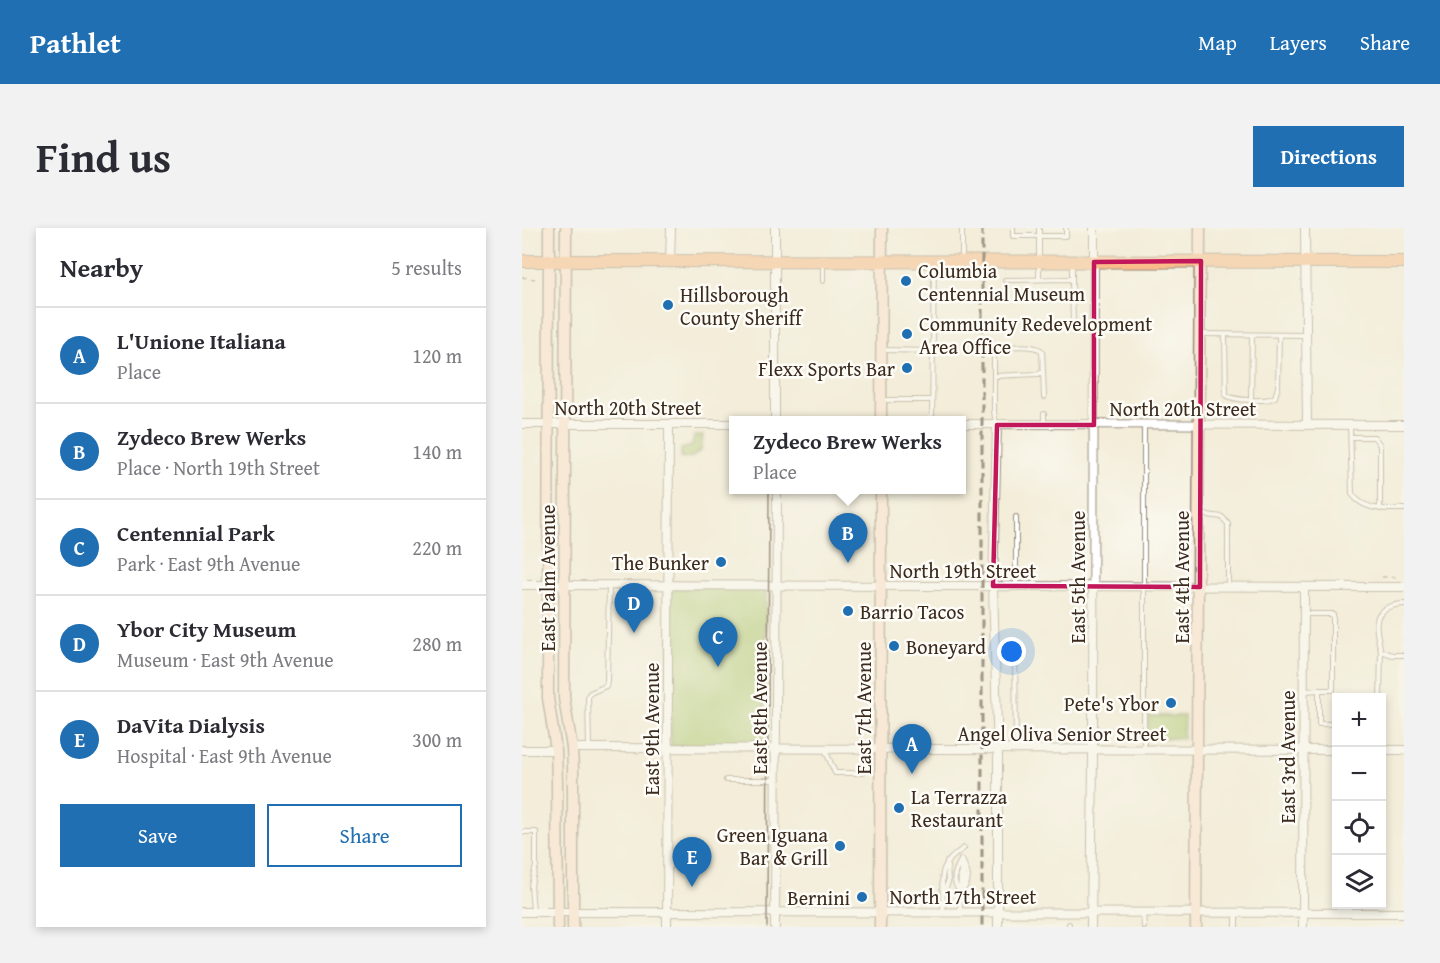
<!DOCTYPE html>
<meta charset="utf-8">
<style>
:root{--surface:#fff;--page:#f2f2f3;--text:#2b2b33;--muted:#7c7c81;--line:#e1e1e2;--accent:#1f6fb2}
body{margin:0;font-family:"Gentium Book Plus",serif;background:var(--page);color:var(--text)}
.controls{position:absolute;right:18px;bottom:18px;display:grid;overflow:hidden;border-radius:0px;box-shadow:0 3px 9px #0003}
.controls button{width:54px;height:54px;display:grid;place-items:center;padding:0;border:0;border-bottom:2px solid var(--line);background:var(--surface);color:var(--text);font:30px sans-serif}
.you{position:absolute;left:490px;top:424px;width:21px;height:21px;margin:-15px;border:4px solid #fff;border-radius:50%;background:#1a73e8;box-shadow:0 0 0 9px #1a73e833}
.badge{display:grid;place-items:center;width:39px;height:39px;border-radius:50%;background:var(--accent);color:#fff;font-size:20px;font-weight:700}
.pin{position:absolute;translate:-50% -50px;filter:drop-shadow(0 2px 3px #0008)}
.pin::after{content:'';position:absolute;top:32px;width:21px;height:18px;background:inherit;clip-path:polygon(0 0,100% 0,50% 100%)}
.popup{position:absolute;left:207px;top:188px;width:237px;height:78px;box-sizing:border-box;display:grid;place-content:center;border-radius:0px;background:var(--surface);filter:drop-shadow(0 2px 4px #0005);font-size:20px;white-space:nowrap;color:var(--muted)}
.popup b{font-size:22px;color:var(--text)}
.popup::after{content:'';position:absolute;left:50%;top:100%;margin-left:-12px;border:12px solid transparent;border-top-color:var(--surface)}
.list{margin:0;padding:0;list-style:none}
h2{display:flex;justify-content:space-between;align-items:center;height:78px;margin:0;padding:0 24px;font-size:26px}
h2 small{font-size:20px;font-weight:400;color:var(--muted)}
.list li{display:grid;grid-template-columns:39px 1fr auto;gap:18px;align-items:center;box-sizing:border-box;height:96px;padding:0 24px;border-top:2px solid var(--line)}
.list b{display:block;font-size:22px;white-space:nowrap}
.list p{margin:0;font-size:20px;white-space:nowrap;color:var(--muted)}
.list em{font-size:20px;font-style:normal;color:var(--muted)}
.actions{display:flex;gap:12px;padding:18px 24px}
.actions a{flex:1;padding:14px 0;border:2px solid var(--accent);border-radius:0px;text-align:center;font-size:21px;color:var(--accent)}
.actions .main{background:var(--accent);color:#fff}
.icon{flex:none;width:33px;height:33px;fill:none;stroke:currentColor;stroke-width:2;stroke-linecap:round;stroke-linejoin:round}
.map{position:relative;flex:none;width:882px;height:699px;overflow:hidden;border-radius:0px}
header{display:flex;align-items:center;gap:36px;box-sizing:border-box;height:84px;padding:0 30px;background:var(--accent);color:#fff}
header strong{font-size:28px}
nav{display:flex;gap:33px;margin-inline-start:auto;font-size:21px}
.intro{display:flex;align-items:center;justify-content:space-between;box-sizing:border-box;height:144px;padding:0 36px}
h1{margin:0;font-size:42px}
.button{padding:15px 27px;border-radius:0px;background:var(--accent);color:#fff;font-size:21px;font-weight:700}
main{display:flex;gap:36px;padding:0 36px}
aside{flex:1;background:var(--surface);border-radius:0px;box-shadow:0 3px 9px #0003}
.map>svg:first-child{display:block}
.green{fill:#a9c870;stroke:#727947;stroke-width:1.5}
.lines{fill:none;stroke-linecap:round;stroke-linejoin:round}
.lane-casing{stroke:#978c7c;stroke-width:6}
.street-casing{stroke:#978c7c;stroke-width:10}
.secondary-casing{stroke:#978c7c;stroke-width:13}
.primary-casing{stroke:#978c7c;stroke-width:14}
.path{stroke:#978c7c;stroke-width:1.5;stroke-dasharray:4.5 4.5;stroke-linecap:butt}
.lane{stroke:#fff;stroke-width:4}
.street{stroke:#fff;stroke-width:8}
.secondary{stroke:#fde4d1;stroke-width:10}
.primary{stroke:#fabc8b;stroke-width:12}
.tram{stroke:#3b2a1e;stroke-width:1.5}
.rail{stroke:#3b2a1e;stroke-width:3;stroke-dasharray:9 4.5;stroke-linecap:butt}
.marked{fill:none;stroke:#c2185b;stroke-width:4.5;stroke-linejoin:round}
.poi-dot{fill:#1f6fb2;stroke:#fdfcf7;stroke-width:2}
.labels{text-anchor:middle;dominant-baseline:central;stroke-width:5;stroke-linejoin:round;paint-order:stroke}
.poi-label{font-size:20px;fill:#3b2a1e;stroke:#fdfcf7;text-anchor:start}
.street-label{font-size:20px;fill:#3b2a1e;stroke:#fdfcf7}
</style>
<header>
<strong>Pathlet</strong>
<nav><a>Map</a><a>Layers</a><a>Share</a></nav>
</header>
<div class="intro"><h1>Find us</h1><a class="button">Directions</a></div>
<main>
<aside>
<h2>Nearby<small>5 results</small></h2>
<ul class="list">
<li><span class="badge">A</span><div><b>L'Unione Italiana</b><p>Place</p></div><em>120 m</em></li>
<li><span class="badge">B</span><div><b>Zydeco Brew Werks</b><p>Place · North 19th Street</p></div><em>140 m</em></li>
<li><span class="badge">C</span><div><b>Centennial Park</b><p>Park · East 9th Avenue</p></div><em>220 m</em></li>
<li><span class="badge">D</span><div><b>Ybor City Museum</b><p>Museum · East 9th Avenue</p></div><em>280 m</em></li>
<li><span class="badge">E</span><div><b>DaVita Dialysis</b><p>Hospital · East 9th Avenue</p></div><em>300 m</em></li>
</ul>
<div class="actions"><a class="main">Save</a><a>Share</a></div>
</aside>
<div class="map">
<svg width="882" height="699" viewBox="0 0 882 699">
<rect width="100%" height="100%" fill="#fdfcf7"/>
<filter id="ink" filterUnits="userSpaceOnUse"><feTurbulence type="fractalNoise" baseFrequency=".0167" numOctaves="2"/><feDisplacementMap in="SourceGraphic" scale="12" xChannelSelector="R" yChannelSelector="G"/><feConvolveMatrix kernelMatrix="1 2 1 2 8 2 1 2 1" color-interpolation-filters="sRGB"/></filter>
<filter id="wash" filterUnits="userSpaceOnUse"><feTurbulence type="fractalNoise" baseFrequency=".008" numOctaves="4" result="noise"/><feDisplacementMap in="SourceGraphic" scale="24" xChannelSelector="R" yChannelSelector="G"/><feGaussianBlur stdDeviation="1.35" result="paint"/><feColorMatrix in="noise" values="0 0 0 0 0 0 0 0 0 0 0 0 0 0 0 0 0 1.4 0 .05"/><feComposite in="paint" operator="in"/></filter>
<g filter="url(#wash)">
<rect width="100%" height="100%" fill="#f3edd9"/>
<g class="green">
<polygon points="172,208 181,208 179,222 170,229 159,230 159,221 170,218"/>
<polygon points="148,359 244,360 242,518 149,518"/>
<polygon points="626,488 662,488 661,510 626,510"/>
</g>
</g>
<g filter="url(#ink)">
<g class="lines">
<defs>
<g id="lane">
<polyline points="440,0 440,33"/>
<polyline points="491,0 491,8 544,8 544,0"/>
<polyline points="301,36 301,53"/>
<polyline points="550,37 550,51"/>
<polyline points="517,51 517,0"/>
<polyline points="483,52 550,51 551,96 553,99 571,99"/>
<polyline points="679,106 783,107"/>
<path d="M703,107l1,60c8,6 41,7 49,2l3,-10 1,-52"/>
<polyline points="361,122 411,123"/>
<polyline points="521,144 522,169"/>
<path d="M472,148l45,-2 4,-3 -1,-20c-9,-7 -36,-5 -47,-1l-1,7v54l2,13"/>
<polyline points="729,171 730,107"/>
<polyline points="360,172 410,172"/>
<polyline points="522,186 522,197"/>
<polyline points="410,192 412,37"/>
<path d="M828,198l2,68c12,17 32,15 52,15"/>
<polyline points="829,209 852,209 858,217 858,281"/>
<polyline points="678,286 700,289 706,296 706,358"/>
<polyline points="494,289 494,358"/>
<path d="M882,376c-33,2 -30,20 -23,47l11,4h12"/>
<polyline points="782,386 811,386 811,462 797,462 797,496 814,496"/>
<polyline points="493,418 494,520"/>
<polyline points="783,463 797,462"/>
<polyline points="858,470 859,423"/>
<polyline points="67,519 66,468 68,465 84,458 85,453 87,358"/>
<polyline points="622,520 622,198"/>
<polyline points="303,521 313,545 341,545"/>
<polyline points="204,552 253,552"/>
<polyline points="0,604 14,604 14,638 9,657 11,683"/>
<polyline points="423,662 426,654 425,634"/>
<polyline points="439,662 442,654 441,637"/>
<path d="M437,663c-7,-12 -5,-18 1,-29"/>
<path d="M439,665c10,-13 8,-19 1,-33"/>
<path d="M421,684c2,-32 -11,-43 21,-64"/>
<polyline points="438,684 439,631"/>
<polyline points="621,685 622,699"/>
<polyline points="547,696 547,699"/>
<polyline points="714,699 714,686"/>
</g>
<g id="street">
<polyline points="783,0 785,197"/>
<polyline points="148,33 149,0"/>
<polyline points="253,192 253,0"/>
<polyline points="0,196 212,196"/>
<polyline points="440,196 882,197"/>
<polyline points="475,197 471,358 476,530 476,699"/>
<polyline points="0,357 882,359"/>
<polyline points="50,520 814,522"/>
<polyline points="0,522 34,522"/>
<polyline points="860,522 882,522"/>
<polyline points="0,684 882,685"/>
<polyline points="145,699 147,196"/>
<polyline points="253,699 255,262"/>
<polyline points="569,699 571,530 572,0"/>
<polyline points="781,699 782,359"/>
</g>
<g id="secondary">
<polyline points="27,0 26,470 34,522 35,553 36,699"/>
<polyline points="44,0 42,470 50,520 51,540 51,699"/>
<polyline points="359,192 360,0"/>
<polyline points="358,699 359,262"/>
<polyline points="674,699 678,0"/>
</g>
<polyline id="primary" points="0,33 882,34"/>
</defs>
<use href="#lane" class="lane-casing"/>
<use href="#street" class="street-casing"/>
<use href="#secondary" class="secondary-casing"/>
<use href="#primary" class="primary-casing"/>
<g class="path">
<polyline points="0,49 13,51"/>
<polyline points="860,349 877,349"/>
</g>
<use href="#lane" class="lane"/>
<use href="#street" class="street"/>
<use href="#secondary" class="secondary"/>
<use href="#primary" class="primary"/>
<polyline class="tram" points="245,699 247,262"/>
<polyline class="rail" points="460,0 460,699"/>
</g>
</g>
<path d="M0 0H882V699H0ZM679,33l-1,326 -207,-1 4,-161h97v-163z" fill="#f3edd9" fill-opacity=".55" fill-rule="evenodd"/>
<path class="marked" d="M679,33l-1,326 -207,-1 4,-161h97v-163z"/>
<g class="poi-dot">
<circle cx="384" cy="53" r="6"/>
<circle cx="146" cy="77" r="6"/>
<circle cx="385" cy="106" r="6"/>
<circle cx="385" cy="140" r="6"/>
<circle cx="199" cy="334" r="6"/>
<circle cx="326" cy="383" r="6"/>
<circle cx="372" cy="418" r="6"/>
<circle cx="649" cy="475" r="6"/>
<circle cx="377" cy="580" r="6"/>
<circle cx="318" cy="618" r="6"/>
<circle cx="340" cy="669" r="6"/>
</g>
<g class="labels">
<g class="poi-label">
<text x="396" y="42">Columbia<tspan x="396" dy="23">Centennial Museum</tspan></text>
<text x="158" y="66">Hillsborough<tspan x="158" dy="23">County Sheriff</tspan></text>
<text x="397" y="95">Community Redevelopment<tspan x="397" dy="23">Area Office</tspan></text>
<text x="373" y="140" text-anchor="end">Flexx Sports Bar</text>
<text x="187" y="334" text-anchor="end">The Bunker</text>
<text x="338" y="383">Barrio Tacos</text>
<text x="384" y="418">Boneyard</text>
<text x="637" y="475" text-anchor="end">Pete's Ybor</text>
<text x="389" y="568">La Terrazza<tspan x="389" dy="23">Restaurant</tspan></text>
<text x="306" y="606" text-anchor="end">Green Iguana<tspan x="306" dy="23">Bar &amp; Grill</tspan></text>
<text x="328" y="669" text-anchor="end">Bernini</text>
</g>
<g class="street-label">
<text x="106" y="179">North 20th Street</text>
<text x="661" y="180">North 20th Street</text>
<text x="441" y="342">North 19th Street</text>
<text transform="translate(555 349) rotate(-90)">East 5th Avenue</text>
<text transform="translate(659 349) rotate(-90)">East 4th Avenue</text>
<text transform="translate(25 350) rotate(-90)">East Palm Avenue</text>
<text transform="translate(237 480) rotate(-90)">East 8th Avenue</text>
<text transform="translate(341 480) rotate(-90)">East 7th Avenue</text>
<text transform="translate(129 501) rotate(-90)">East 9th Avenue</text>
<text x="540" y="505">Angel Oliva Senior Street</text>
<text transform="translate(765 529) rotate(-90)">East 3rd Avenue</text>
<text x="441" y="668">North 17th Street</text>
</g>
</g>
</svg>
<div class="controls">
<button>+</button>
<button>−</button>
<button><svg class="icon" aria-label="locate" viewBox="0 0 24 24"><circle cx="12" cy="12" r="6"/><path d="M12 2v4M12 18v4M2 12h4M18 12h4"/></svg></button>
<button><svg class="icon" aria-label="layers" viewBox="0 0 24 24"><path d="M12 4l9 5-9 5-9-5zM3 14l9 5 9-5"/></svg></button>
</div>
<div class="you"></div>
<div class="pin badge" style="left:390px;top:546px">A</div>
<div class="pin badge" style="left:326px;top:335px">B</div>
<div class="popup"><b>Zydeco Brew Werks</b>Place</div>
<div class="pin badge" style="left:196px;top:439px">C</div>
<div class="pin badge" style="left:112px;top:405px">D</div>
<div class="pin badge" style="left:170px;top:659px">E</div>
</div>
</main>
